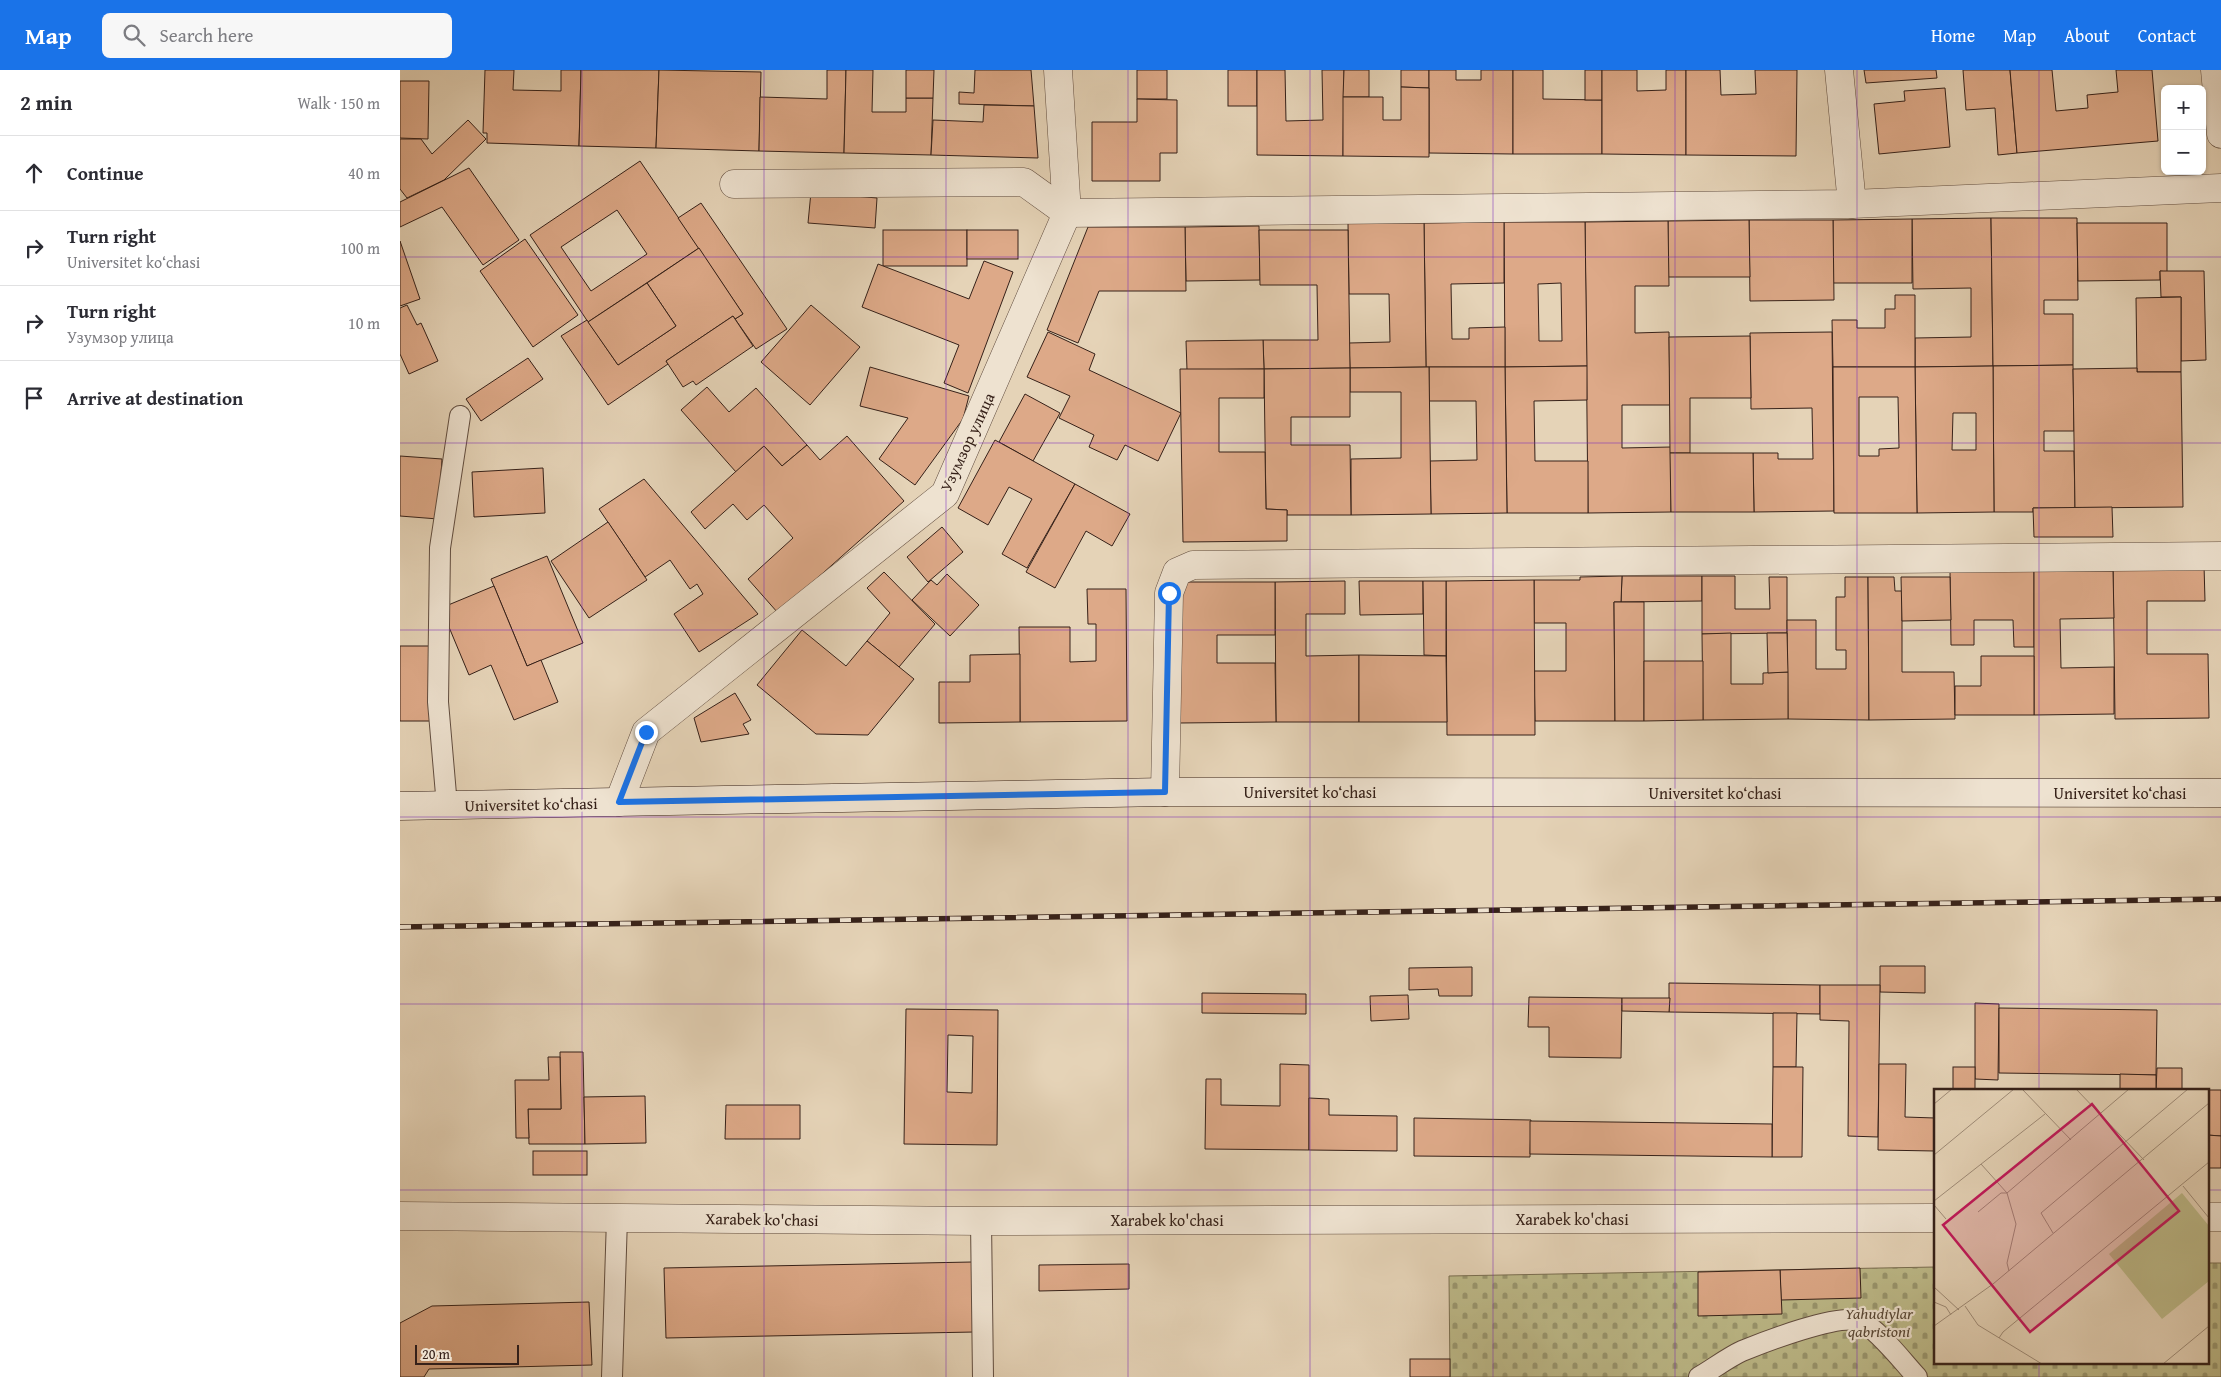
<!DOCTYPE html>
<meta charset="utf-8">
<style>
:root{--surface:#fff;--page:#f7f7f7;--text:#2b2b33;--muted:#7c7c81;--line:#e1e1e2;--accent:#1a73e8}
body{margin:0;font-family:"Gentium Book Plus",serif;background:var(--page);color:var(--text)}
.controls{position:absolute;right:15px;top:15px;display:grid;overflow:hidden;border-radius:8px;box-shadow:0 1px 4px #0004}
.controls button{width:45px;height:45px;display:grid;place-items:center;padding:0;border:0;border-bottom:1px solid var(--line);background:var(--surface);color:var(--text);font:25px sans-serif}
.scale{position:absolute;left:15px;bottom:12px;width:104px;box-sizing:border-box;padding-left:5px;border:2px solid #362119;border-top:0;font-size:14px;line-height:18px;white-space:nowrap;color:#362119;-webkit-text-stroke:4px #eee2d0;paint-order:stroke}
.stop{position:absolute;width:15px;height:15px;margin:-11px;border:4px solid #1a73e8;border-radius:50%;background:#fff}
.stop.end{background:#1a73e8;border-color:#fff;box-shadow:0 1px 5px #0008}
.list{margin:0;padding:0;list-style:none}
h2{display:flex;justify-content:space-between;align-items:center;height:65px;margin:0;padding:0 20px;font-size:21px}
h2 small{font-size:16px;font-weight:400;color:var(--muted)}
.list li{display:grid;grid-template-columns:32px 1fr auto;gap:15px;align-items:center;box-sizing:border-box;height:75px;padding:0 20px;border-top:1px solid var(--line)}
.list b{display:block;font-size:19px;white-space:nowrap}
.list p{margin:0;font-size:16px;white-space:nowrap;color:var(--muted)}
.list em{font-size:16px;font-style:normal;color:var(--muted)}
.icon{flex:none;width:28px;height:28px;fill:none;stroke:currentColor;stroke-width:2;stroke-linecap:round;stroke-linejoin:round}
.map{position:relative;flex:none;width:1821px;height:1307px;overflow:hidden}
header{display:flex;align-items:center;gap:30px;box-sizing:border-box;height:70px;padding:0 25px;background:var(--accent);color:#fff}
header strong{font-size:24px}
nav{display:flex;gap:28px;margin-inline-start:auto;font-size:18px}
.search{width:350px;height:45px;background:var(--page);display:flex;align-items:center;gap:12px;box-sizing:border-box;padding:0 18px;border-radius:8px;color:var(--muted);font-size:19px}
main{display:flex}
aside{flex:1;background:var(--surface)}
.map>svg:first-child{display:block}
.cemetery{fill:url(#cemetery-stones);stroke:#7a6e51}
.building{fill:#dda988;stroke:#362119;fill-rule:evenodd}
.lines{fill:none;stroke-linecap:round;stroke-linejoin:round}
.lane-casing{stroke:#624e40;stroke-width:22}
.street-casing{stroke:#624e40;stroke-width:29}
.secondary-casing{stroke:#362119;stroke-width:29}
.lane{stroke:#eee2d0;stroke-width:20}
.street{stroke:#eee2d0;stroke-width:28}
.secondary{stroke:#eee2d0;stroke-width:28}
.rail-casing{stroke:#362119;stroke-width:5.5}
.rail{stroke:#eee2d0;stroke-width:4;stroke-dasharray:11;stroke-linecap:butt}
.route{stroke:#1a73e8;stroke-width:6}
.grid{fill:none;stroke:#7b2cbf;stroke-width:1;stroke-opacity:0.55}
.labels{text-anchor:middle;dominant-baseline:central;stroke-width:4.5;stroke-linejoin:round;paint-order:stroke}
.street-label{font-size:16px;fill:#362119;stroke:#eee2d0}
.park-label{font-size:16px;font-style:italic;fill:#584735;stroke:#eee2d0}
.inset-road{fill:none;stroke:#9f8c78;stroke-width:1}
.view{fill:#c2185b;fill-opacity:0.15;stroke:#c2185b;stroke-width:2.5}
.inset-edge{fill:none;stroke:#362119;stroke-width:2.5}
</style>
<header>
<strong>Map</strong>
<div class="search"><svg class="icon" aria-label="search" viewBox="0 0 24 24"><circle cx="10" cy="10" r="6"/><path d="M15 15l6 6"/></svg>Search here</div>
<nav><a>Home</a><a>Map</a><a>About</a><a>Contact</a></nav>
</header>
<main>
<aside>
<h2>2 min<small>Walk · 150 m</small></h2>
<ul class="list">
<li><svg class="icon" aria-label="ahead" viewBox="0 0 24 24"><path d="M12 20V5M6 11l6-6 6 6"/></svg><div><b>Continue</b></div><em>40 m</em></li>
<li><svg class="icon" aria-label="right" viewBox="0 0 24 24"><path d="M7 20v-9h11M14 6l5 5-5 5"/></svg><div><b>Turn right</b><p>Universitet kо‘chasi</p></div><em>100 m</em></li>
<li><svg class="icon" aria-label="right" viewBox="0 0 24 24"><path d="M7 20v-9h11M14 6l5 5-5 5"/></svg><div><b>Turn right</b><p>Узумзор улица</p></div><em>10 m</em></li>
<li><svg class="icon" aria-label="arrive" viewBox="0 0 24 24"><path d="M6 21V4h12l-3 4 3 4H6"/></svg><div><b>Arrive at destination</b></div></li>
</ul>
</aside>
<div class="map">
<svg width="1821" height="1307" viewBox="0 0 1821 1307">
<defs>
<pattern id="cemetery-stones" width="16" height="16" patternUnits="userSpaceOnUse" patternTransform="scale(1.25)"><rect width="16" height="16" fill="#bdba89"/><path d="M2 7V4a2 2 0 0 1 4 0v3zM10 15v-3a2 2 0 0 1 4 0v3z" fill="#9a976f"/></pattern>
</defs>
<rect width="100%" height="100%" fill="#e5d3b7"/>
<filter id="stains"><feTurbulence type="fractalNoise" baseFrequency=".004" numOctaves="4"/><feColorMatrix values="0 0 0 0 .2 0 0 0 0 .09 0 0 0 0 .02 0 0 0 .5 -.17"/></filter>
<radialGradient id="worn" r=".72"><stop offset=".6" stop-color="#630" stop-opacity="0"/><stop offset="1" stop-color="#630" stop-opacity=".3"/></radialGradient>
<polygon class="cemetery" points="1807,1193 1821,1193 1821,1307 1050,1307 1049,1206 1535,1197 1535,1293 1807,1293"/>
<g class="building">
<polygon points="85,0 114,0 113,20 161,21 161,0 181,0 179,76 87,73 87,63 83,63"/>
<polygon points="181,0 259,0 256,78 179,76"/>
<polygon points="259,0 361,2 359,81 256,78"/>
<polygon points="427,0 446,0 444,83 359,81 360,27 427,29"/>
<polygon points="446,0 473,0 472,42 506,42 506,28 533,28 531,85 444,83"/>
<polygon points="506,0 534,0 533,28 506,28"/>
<polygon points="575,0 631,0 634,36 559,34 559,22 574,23"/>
<rect x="737" y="0" width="30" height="29"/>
<rect x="828" y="0" width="29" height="36"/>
<polygon points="857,0 885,0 886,51 923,50 922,0 944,0 943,86 857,85"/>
<polygon points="944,0 969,0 969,27 943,27"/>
<polygon points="1001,0 1029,0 1029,18 1001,17"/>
<polygon points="1029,0 1056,0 1056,10 1081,10 1081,0 1113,0 1113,84 1029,83"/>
<polygon points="1113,0 1143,0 1143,29 1202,30 1202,84 1113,84"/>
<rect x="1185" y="0" width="17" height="30"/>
<polygon points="1202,0 1237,0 1237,21 1266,20 1266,0 1286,0 1286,85 1202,84"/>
<polygon points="1286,0 1320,0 1321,25 1356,24 1355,0 1397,0 1396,86 1286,85"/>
<polygon points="1464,0 1536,0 1537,8 1466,13"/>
<polygon points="1563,0 1610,0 1617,83 1598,85 1595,38 1566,40"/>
<polygon points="1610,0 1652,0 1656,41 1688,38 1687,25 1718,22 1716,0 1752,0 1758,71 1617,83"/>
<polygon points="0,11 29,11 28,69 0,68"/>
<polygon points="1001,17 1029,18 1029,87 943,86 943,27 983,27 983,50 1001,50"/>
<polygon points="1545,18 1550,77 1479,84 1474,34 1505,31 1504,21"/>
<polygon points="737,29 777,30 777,83 760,83 760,111 692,111 692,52 737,52"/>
<polygon points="584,35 634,36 638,88 531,85 533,50 583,52"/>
<polygon points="68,50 86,69 44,110 7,128 0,119 0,69 21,69 32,84"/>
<path d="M240,91l59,87 -111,74 -58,-87zM217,140l30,44 -56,37 -30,-44z"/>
<polygon points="69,98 119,170 83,195 42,137 0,157 0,132"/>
<polygon points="411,122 477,128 475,158 408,153"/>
<polygon points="301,133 387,259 356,279 335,249 343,244 278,148"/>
<polygon points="1591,148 1593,296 1515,297 1515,268 1571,267 1571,218 1513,219 1512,149"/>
<polygon points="1591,148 1677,148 1678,230 1644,230 1644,244 1673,244 1673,295 1593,296"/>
<polygon points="1512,149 1512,213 1433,213 1433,150"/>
<polygon points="1349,150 1433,150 1434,230 1350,231"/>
<polygon points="1349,150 1350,207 1268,207 1268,151"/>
<polygon points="1268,151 1269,216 1235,216 1235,263 1269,262 1270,335 1222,335 1222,378 1271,377 1271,442 1188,443 1185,152"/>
<path d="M1104,152h81l2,144 -82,1zM1161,213l1,58h-23l-1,-57z"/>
<polygon points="1104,152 1104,213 1051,214 1052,269 1069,269 1069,258 1105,257 1105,297 1026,297 1024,153"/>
<polygon points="948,153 1024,153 1026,297 950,298 949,273 990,272 989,224 949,224"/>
<polygon points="1677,153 1767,153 1767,202 1760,201 1760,210 1678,211"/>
<polygon points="859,156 860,210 786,211 785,157"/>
<polygon points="688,157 785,157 786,221 699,221 678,273 647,260"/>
<rect x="483" y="160" width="84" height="36"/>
<rect x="567" y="160" width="51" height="29"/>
<polygon points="859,160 948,160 950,298 864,299 863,270 918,270 917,215 860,215"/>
<polygon points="125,169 178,245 133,277 80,201"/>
<polygon points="0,171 20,229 0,236"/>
<polygon points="299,178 343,244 335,249 333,246 266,291 268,294 208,335 161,266 187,250 218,295 276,256 247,213"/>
<polygon points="584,191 613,202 568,323 544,313 559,275 462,237 478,194 569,229"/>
<polygon points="1760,201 1804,201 1806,290 1781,291 1781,227 1761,227"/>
<polygon points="247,213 276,256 218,295 188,252"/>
<polygon points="1495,225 1515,225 1515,297 1433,297 1432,250 1457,250 1457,258 1485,258 1485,239 1495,239"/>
<polygon points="1781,227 1781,302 1737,302 1736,228"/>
<polygon points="7,235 17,255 21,253 38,291 9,304 0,284 0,238"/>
<polygon points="411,235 460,277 410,335 361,292"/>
<polygon points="333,246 353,276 296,315 293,311 283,317 266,291"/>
<polygon points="648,262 695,284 689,300 781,343 758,391 725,375 717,390 689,377 694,365 659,348 670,326 627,307"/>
<polygon points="1432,262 1434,441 1354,442 1353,383 1378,383 1378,389 1413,389 1412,338 1351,339 1350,263"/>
<polygon points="1350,266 1351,328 1290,328 1290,383 1270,383 1269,267"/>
<polygon points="863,270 864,299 787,300 786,271"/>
<polygon points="128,288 143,309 81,351 66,329"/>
<polygon points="1673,295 1674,361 1644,361 1644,381 1674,381 1675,438 1633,438 1633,442 1594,442 1593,296"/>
<polygon points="1187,296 1187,330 1134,331 1135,391 1188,391 1188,443 1107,443 1105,297"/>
<path d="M1593,296l1,146 -77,1 -2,-146zM1553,343h23v37h-24z"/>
<polygon points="470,297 569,326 563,349 515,415 479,389 508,348 460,336"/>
<polygon points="1029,297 1105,297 1107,443 1031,444 1030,391 1077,390 1076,331 1029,331"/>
<polygon points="1029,297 1031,444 951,445 951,389 1001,388 1001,322 950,322 950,298"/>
<path d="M1433,297h82l2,146h-83zM1459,327h39l1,51 -20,1v7h-20z"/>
<polygon points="950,298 950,347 891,347 891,375 950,375 951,445 887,445 887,440 866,439 864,299"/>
<polygon points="1737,298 1737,302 1781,302 1783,437 1675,438 1673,299"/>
<polygon points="780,299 864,299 864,328 819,328 819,382 865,382 866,439 887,440 887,471 783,472"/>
<polygon points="307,317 329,342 356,318 407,375 382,396 364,376 336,402 281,340"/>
<polygon points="625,324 660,343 633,391 599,372"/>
<polygon points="447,366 504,431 378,543 348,509 393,468 364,435 347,450 333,434 305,459 291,442 364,376 382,396 407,375 420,390"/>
<polygon points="595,370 675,414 627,498 602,484 632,429 609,417 588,455 558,438"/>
<polygon points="1270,383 1353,383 1354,442 1271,442"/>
<polygon points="0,386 42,389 38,449 0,446"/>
<polygon points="143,398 145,443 74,447 72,402"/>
<polygon points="244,409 358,544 299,582 274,544 303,524 297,514 290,519 270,490 245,507 199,439"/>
<polygon points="675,414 730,444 712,476 686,461 655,518 626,502"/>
<polygon points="1712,437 1713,467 1634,467 1633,438"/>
<polygon points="208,452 247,510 189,548 151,491"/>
<polygon points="542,457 563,482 528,512 507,487"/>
<polygon points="147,486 183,573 127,596 91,509"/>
<polygon points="1713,495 1804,495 1805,531 1747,531 1747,584 1808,584 1809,648 1715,649"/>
<polygon points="1550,501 1634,501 1634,577 1614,577 1613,550 1574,550 1574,575 1551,575"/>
<polygon points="1634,501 1713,501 1714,548 1660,549 1661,598 1714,597 1714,644 1634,645"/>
<polygon points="484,502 535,554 499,597 467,571 490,543 467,518"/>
<polygon points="547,504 579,535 550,566 512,530 531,510 537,515"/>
<polygon points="1222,506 1302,506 1302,531 1221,532"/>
<polygon points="1222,506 1221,532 1214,532 1215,651 1135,651 1134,601 1166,601 1166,553 1134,553 1134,510 1180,510 1180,507"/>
<polygon points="1302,506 1335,506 1335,539 1370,539 1369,507 1387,507 1387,563 1302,564"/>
<polygon points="1445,507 1468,507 1469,650 1388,649 1387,550 1416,550 1416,599 1446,599 1446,580 1436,580 1436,527 1445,527"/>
<polygon points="1468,507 1494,507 1495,521 1502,521 1502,602 1554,602 1555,649 1469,650"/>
<polygon points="1501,507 1550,507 1551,550 1502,551"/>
<polygon points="1134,510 1135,665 1047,665 1046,511"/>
<polygon points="945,511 945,544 906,544 906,586 959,585 959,652 876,652 875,512"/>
<polygon points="959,511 1023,511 1023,544 960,545"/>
<polygon points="1023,511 1046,511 1046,586 1024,585"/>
<polygon points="779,512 875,512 875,565 817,565 817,593 875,593 876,652 779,653"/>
<polygon points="94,516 127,596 141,590 158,632 114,650 91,595 69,605 41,538"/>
<polygon points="687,519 726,519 727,651 620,652 619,557 670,557 670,592 696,591 696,554 688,554"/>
<polygon points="1214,532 1244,532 1244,651 1215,651"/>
<polygon points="402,560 446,596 467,571 514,609 468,665 416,664 357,615"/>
<polygon points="1331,563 1331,614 1363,614 1363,603 1388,602 1388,649 1303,650 1302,564"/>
<polygon points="1367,563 1387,563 1388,602 1368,603"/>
<rect x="0" y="576" width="30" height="75"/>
<polygon points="620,584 620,652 539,653 539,612 570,612 570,585"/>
<polygon points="959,585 1046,586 1047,652 959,652"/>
<polygon points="1581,586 1634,586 1634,645 1555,645 1555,616 1581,616"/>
<polygon points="1244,591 1303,591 1303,650 1244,651"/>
<polygon points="335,623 351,650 343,654 349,664 301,672 294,648"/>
<polygon points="1480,896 1525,896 1525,923 1480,922"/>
<polygon points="1072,897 1072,926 1039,926 1038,919 1009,920 1009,898"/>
<polygon points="1269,913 1420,915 1420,944 1269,942"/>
<polygon points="1420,915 1480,915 1478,1067 1448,1066 1449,951 1420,950"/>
<polygon points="802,923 906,924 906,944 802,943"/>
<polygon points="1008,925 1009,949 971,951 970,926"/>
<polygon points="1129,927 1222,928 1221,988 1149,987 1149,957 1128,957"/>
<polygon points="1222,928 1270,928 1269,942 1222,941"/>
<polygon points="1575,933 1599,934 1598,1010 1575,1009"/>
<polygon points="1599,938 1757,940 1756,1005 1599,1003"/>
<path d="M506,939l92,1 -1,135 -93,-1zM548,965l25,1 -1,57 -25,-1z"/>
<polygon points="1373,943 1397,943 1396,997 1373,997"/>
<polygon points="160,982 183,982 185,1074 129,1074 128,1039 161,1039"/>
<polygon points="148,987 160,987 161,1039 128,1039 129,1068 116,1068 115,1010 149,1010"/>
<polygon points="880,994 909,995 909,1080 805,1079 806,1009 821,1009 821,1035 880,1036"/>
<polygon points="1479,994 1506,994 1505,1047 1535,1048 1535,1081 1478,1080"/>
<polygon points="1373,997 1403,997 1402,1087 1372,1087"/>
<rect x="1553" y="997" width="22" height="23"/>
<polygon points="1757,998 1782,998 1782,1020 1821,1020 1821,1066 1807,1065 1807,1021 1756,1021"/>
<polygon points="1720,1004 1756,1005 1756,1021 1720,1021"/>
<rect x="1543" y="1020" width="32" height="1"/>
<polygon points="245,1026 246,1073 185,1074 184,1027"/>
<polygon points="909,1028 929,1029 929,1045 997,1046 997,1081 909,1080"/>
<polygon points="326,1035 400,1035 400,1069 325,1069"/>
<polygon points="1014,1048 1131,1050 1130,1087 1014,1086"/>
<polygon points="1130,1051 1372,1054 1372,1087 1130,1084"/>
<polygon points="1807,1065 1821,1066 1821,1098 1807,1098"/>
<rect x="133" y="1081" width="54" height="24"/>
<polygon points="572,1192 574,1262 266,1268 264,1198"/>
<polygon points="729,1194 729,1219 639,1221 639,1195"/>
<polygon points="1460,1198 1461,1228 1381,1230 1380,1200"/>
<polygon points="1380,1200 1382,1244 1298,1246 1298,1202"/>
<polygon points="189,1232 192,1295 29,1299 24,1307 0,1307 0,1253 32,1236"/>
<rect x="1010" y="1289" width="40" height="18"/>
</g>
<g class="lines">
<defs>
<g id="lane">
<polyline points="47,736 38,632 40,478 60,346"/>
<polyline points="581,1151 583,1307"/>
<polyline points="212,1307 217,1148"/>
<path d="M1299,1307c14,-8 28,-19 43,-26 22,-9 97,-38 118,-30 17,7 44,42 57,56"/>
</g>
<g id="street">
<polyline points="1439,0 1452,134"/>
<polyline points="1815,0 1821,64"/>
<polyline points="334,114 624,112 667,143 1452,134 1821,118"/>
<polyline points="765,722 769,523 777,502 793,495 1821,486"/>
<polyline points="219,732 246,662 545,424 667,143 658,0"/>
<polyline points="0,1146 581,1151 1535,1148"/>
<polyline points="1807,1147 1821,1147"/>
</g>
<polyline id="secondary" points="0,736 765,722 1821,723"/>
</defs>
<use href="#lane" class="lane-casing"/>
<use href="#street" class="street-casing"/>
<use href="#secondary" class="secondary-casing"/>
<use href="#lane" class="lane"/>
<use href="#street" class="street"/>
<use href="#secondary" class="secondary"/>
<defs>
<polyline id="rail" points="0,857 1821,829"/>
</defs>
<use href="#rail" class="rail-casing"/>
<use href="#rail" class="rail"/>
</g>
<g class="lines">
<polyline class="route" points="246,662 219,732 765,722 769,523"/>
</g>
<path class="grid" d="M182,0v1307M364,0v1307M546,0v1307M728,0v1307M910,0v1307M1093,0v1307M1275,0v1307M1457,0v1307M1639,0v1021M0,187h1821M0,373h1821M0,560h1821M0,747h1821M0,934h1821M0,1120h1535M1807,1120h14M1639,1293v14"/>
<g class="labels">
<g class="street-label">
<text transform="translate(567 372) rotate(-65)">Узумзор улица</text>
<text x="910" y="722">Universitet kо‘chasi</text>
<text x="1315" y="723">Universitet kо‘chasi</text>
<text x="1720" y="723">Universitet kо‘chasi</text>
<text transform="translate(131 734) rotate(-1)">Universitet kо‘chasi</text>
<text transform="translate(362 1149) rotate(1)">Xarabek ko'chasi</text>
<text x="1172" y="1149">Xarabek ko'chasi</text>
<text x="767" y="1150">Xarabek ko'chasi</text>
</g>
<g class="park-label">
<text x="1479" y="1243">Yahudiylar<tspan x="1479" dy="18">qabristoni</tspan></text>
</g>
</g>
<g transform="translate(1534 1019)">
<rect width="275" height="275" fill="#e5d3b7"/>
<path d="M248,104l27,33v55l-47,38 -53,-65z" fill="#bdba89"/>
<path class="inset-road" d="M88,0l49,51M142,0l68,71M0,15l18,-15M0,66l80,-66M47,75l26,29 9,31 -9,39 2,8M249,97l26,32M0,112l111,-87M0,116l12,14M44,123l23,-19h6l122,-104M119,144l-12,-20 147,-124M0,198l25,23M0,213l12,5 5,8M31,217l13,19 64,39M0,237l59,-42 216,-181M65,249l4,-6 206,-170M229,275l46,-38"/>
<path class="view" d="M158,15l87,107 -149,121 -87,-107z"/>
<rect width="275" height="275" class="inset-edge"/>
</g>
<rect width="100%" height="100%" filter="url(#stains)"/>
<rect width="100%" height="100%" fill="url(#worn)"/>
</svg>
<div class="controls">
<button>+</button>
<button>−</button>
</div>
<div class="scale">20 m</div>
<div class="stop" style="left:769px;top:523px"></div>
<div class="stop end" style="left:246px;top:662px"></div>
</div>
</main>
